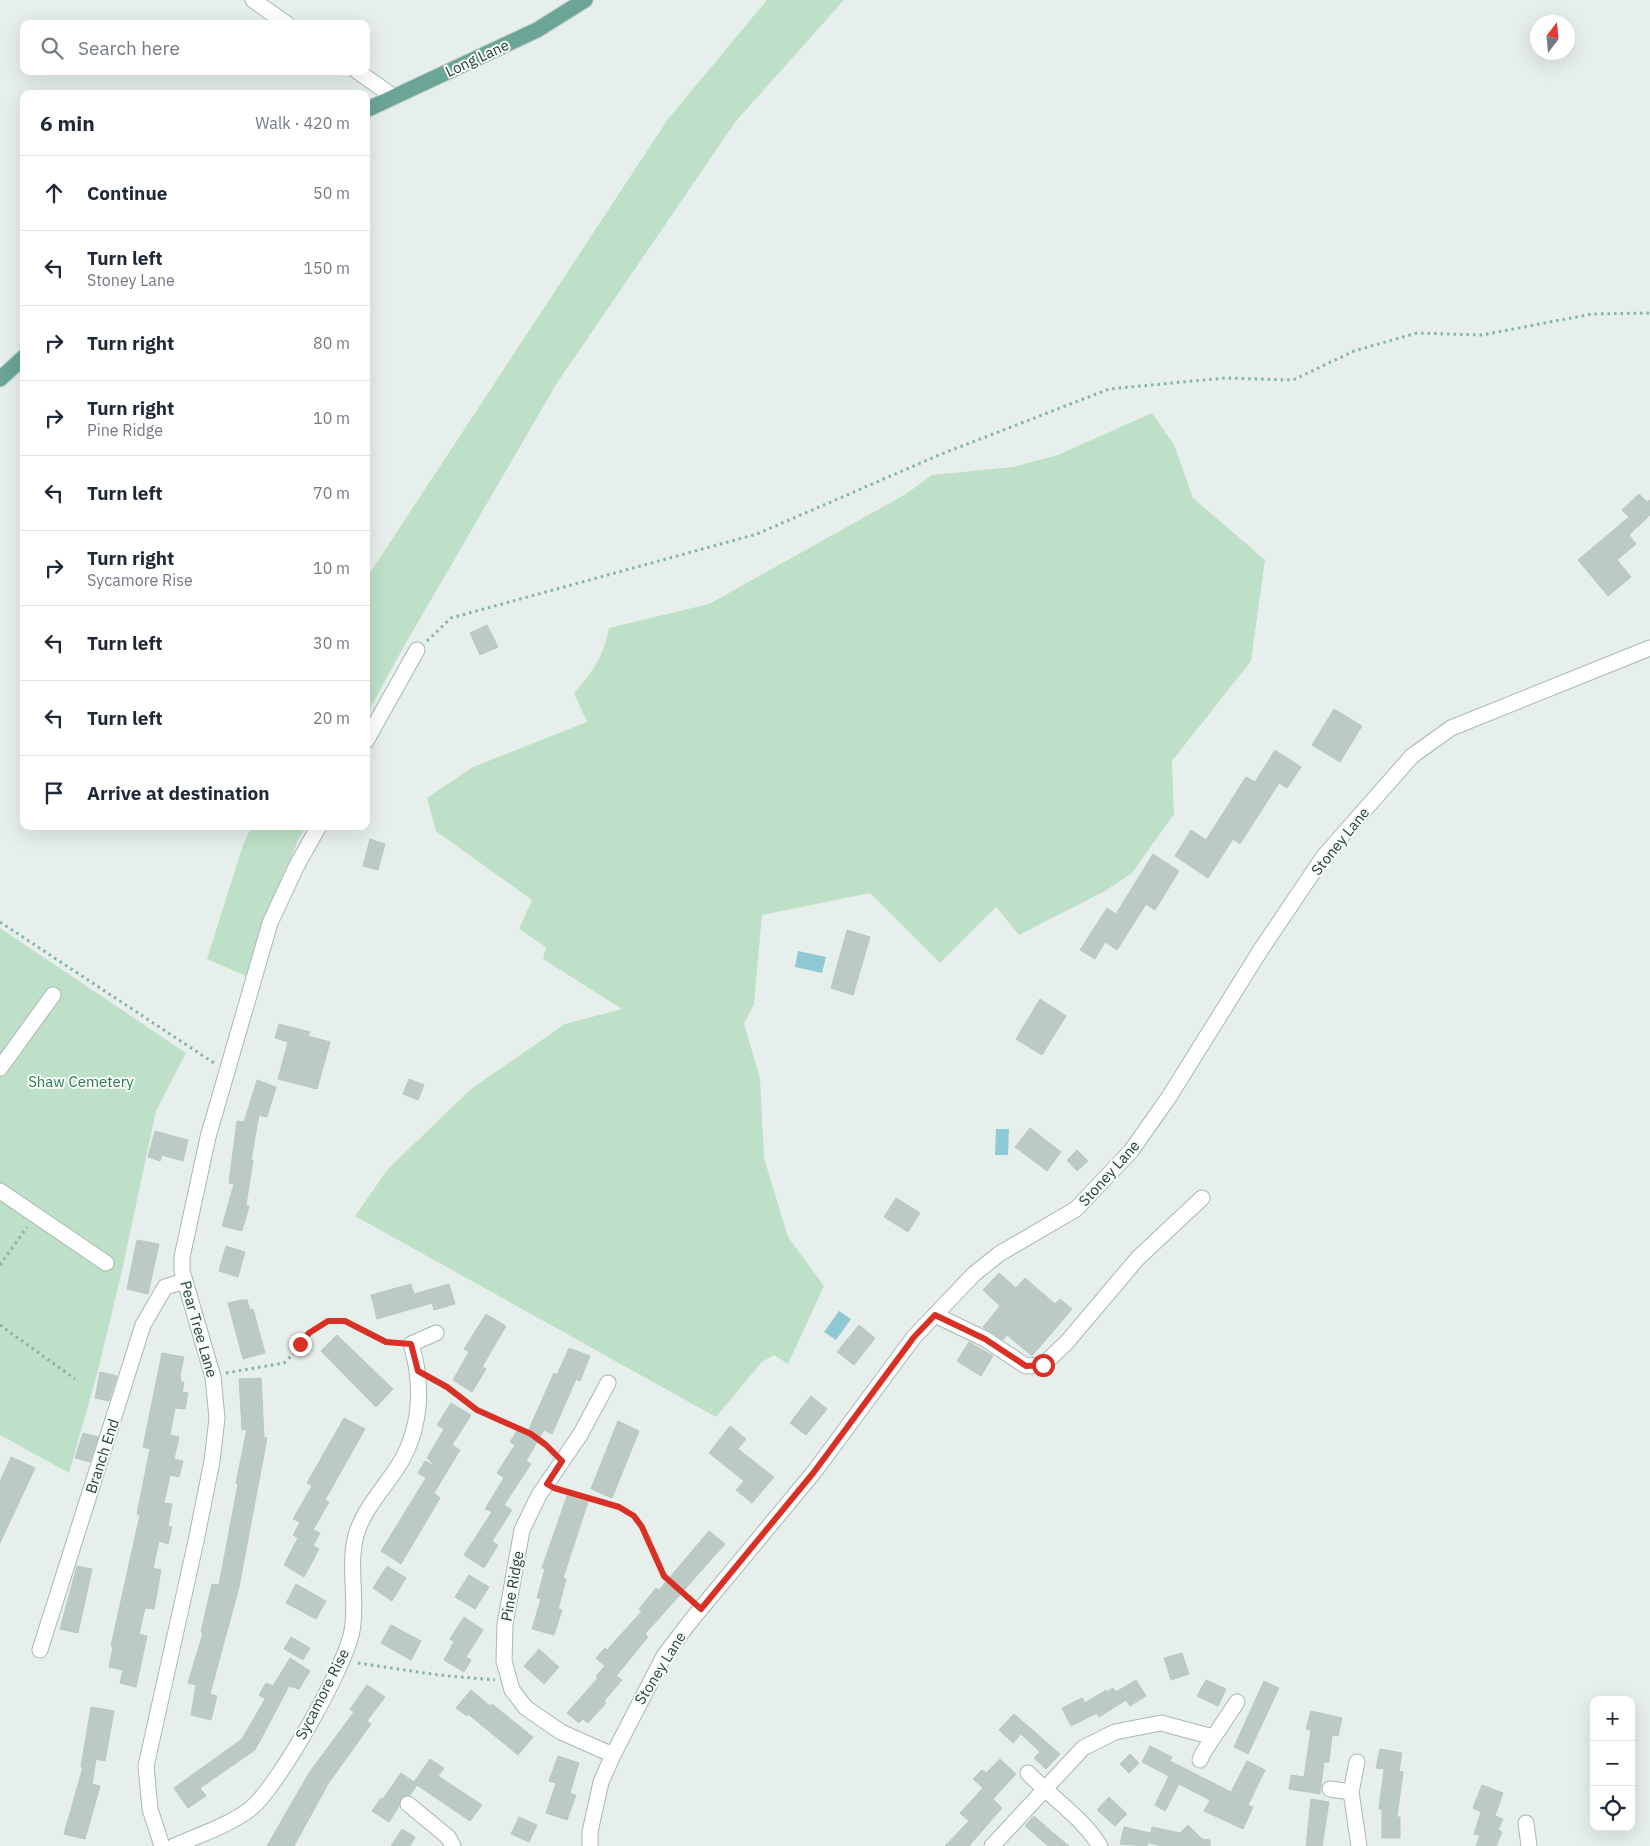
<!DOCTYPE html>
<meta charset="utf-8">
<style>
:root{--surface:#fff;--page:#f6f6f7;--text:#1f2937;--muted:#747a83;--line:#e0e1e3}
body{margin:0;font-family:"IBM Plex Sans",sans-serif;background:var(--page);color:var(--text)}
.controls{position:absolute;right:15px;bottom:15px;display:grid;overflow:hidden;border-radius:10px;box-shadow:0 5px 20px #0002}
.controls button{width:45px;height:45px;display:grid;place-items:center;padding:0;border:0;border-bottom:1px solid var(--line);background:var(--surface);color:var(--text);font:25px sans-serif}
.compass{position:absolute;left:1530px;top:15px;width:45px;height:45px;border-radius:50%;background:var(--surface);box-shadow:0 5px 20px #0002;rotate:16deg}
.stop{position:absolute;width:15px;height:15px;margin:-11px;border:4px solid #d93025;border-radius:50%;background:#fff}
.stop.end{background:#d93025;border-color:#fff;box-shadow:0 1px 5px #0008}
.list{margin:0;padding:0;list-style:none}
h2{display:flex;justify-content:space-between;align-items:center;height:65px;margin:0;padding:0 20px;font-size:21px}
h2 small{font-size:16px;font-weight:400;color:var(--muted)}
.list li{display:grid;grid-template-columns:32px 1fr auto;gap:15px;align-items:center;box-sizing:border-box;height:75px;padding:0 20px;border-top:1px solid var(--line)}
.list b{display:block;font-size:19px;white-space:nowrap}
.list p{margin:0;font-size:16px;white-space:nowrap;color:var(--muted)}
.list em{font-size:16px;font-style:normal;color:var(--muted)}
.icon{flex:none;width:28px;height:28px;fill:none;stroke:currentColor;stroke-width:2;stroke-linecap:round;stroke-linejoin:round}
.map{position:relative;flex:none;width:1650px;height:1846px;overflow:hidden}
.search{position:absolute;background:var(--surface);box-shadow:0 5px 20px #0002;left:20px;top:20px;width:350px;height:55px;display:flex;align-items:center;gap:12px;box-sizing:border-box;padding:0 18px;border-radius:10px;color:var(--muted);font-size:19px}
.panel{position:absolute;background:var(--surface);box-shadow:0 5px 20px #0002;left:20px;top:90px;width:350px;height:740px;border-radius:10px}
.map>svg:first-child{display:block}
.green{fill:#bfe0c8}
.water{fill:#8ec9d4}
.building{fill:#bbcac4;stroke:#b8c9c2}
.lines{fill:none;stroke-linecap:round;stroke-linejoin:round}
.minor-casing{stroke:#a8b8b2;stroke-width:17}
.major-casing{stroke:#c2cac8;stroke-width:17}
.path{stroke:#86b3a5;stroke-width:3;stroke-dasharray:2.5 4;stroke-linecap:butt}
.minor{stroke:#fff;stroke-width:15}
.major{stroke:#6aa596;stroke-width:15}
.route{stroke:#d93025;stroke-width:6}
.labels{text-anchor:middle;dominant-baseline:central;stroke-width:4;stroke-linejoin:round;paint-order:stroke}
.street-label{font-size:15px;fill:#24423a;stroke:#f7fbf9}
.park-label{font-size:15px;fill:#2d7a4b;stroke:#f7fbf9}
</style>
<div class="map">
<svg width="1650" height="1846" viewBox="0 0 1650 1846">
<rect width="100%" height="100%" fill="#e6efeb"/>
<g class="green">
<polygon points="767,0 844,0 736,121 557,383 407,641 366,715 366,579 668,119"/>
<path d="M1152,413l22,32 19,53 72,62 -14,101 -79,100 2,53 -42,59 -27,18 -86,44 -23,-28 -56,56 -70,-70 -108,22 -8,89 -10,20 16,54 4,80 24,79 36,49 -36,78 -14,-9 -12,7 -46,55 -361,-201 33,-47 83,-80 94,-65 57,-15 -79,-50 3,-12 -27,-18 13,-29 -96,-69 -9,-33 46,-31 114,-45 -13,-29c20,-22 29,-36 35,-65l100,-24 197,-110 26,-19 81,-8 45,-12z"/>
<polygon points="252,826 306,826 298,840 246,976 207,959 243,845"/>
<polygon points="0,928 186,1053 156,1111 121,1275 97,1374 69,1473 0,1435"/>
</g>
<g class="water">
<polygon points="798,951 826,957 822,973 795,967"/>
<polygon points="996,1129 1009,1129 1008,1155 995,1155"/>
<polygon points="839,1311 851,1319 836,1340 824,1332"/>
</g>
<g class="building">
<polygon points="1639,494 1647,502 1650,500 1650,515 1629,535 1636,544 1617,560 1631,577 1608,596 1578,560 1629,517 1622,510"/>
<polygon points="487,625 498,647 480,655 470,633"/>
<polygon points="1334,709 1362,726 1340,762 1312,745"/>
<polygon points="1275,750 1301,767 1287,788 1279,783 1240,844 1233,839 1208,878 1175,856 1191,830 1206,840 1246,777 1255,782"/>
<polygon points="370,839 385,844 378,870 363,866"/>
<polygon points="1153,854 1179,871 1155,910 1146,904 1117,950 1105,942 1095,959 1080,950 1107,908 1116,914"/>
<polygon points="847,930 870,937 853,995 831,988"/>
<polygon points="1040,999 1066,1016 1042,1055 1016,1039"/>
<polygon points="279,1024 310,1032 308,1036 330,1042 317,1089 278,1079 288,1042 275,1038"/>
<polygon points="409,1079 424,1085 418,1100 403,1094"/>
<polygon points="257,1080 276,1087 267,1117 259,1115 251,1160 253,1160 246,1205 249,1206 242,1231 222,1226 234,1184 229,1183 237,1121 244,1122"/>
<polygon points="1030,1128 1061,1152 1047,1171 1015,1147"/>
<polygon points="155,1131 188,1140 183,1161 162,1155 160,1161 148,1157"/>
<polygon points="1077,1150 1088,1161 1077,1171 1067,1160"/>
<polygon points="896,1198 920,1213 908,1232 884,1217"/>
<polygon points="137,1240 159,1244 148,1294 127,1289"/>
<polygon points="226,1246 245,1252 238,1277 219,1271"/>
<polygon points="999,1273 1016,1288 1025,1278 1055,1304 1060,1299 1072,1309 1032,1356 1007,1335 1003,1340 983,1327 1000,1306 983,1290"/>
<polygon points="411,1284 414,1294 449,1284 455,1304 434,1310 432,1303 377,1319 371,1295"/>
<polygon points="241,1300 247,1300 250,1310 253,1309 265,1353 243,1359 228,1303"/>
<polygon points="486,1314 506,1326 482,1367 486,1369 472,1392 453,1380 469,1352 464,1349"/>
<polygon points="859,1325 875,1338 854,1365 837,1352"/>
<polygon points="337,1335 393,1389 376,1407 321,1351"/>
<polygon points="969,1342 993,1356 981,1376 957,1361"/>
<polygon points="569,1348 590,1356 580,1381 576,1379 552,1434 544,1430 526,1461 531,1464 504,1505 512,1510 492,1541 498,1545 484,1568 464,1555 492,1512 485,1509 504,1478 497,1473 515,1445 510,1442 517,1431 526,1436 554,1373 557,1375"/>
<polygon points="162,1353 184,1357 180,1375 181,1382 184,1382 182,1392 188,1393 185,1409 175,1408 170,1435 179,1437 174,1459 183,1461 179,1477 170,1475 164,1503 172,1504 168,1526 172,1527 168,1544 159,1541 153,1568 161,1570 154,1609 145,1608 139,1634 147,1636 136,1687 120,1683 123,1670 109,1667 113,1647 111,1646 140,1515 137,1514 150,1449 143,1447"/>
<polygon points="100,1372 117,1376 109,1401 95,1398"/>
<polygon points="261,1378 264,1437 267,1438 239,1587 210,1694 217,1696 211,1720 191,1715 196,1685 188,1683 203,1633 201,1632 212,1584 219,1585 238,1484 236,1483 247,1429 242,1430 239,1379"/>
<polygon points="811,1396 827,1409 806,1435 790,1423"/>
<polygon points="451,1403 471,1415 452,1445 460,1450 434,1493 440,1498 401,1564 381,1551 426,1478 418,1473 425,1461 436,1467 427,1458 444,1429 437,1425"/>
<polygon points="344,1418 365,1429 325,1500 329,1502 313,1530 320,1533 313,1546 319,1549 304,1577 284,1565 298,1538 293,1535 300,1522 293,1519 312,1486 307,1483"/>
<polygon points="618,1421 639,1431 612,1498 591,1489"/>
<polygon points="730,1426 746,1439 738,1449 774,1477 752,1503 736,1490 744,1481 709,1453"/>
<polygon points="83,1433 98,1437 90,1462 75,1458"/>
<polygon points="11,1457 35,1468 0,1543 0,1482"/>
<polygon points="567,1496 588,1502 563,1578 566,1579 558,1609 562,1610 554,1635 532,1629 541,1599 537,1598 545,1569 542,1568"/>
<polygon points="709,1531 725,1544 645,1634 648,1637 616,1676 622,1680 604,1701 606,1703 588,1723 583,1719 579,1723 567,1713 598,1678 596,1676 605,1666 596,1658 605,1648 607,1650 642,1611 639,1609 656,1588 659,1590"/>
<polygon points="77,1566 92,1569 78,1633 60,1629"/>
<polygon points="387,1566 406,1578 392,1601 373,1588"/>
<polygon points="469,1575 489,1587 475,1609 455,1597"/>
<polygon points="296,1584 326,1601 316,1619 286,1603"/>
<polygon points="464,1617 483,1630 466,1657 471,1660 464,1672 444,1660 454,1642 450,1639"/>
<polygon points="391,1625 421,1641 411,1660 381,1643"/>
<polygon points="291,1637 310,1648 303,1660 284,1649"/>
<polygon points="539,1649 559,1667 544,1684 524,1666"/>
<polygon points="1182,1653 1189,1674 1171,1680 1164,1658"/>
<polygon points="290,1658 310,1671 299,1689 289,1686 255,1750 200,1788 206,1796 188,1808 174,1788 242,1739 265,1699 259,1695 266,1683 273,1686"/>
<polygon points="1136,1680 1146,1696 1130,1706 1126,1700 1099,1717 1097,1713 1071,1726 1062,1708 1082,1698 1085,1703 1106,1690 1107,1692 1113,1688 1116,1692"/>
<polygon points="1206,1680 1226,1689 1218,1706 1197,1696"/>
<polygon points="1264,1681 1279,1688 1248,1754 1234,1747"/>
<polygon points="367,1685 385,1697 367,1721 371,1724 328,1784 294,1846 267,1846 309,1773 354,1712 350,1709"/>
<polygon points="471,1690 490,1706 492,1704 533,1737 518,1755 468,1714 467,1716 456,1708"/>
<polygon points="91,1707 114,1711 105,1761 96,1759 92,1784 100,1786 85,1839 64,1834 83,1767 81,1767"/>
<polygon points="1311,1711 1342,1718 1338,1736 1332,1735 1329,1762 1324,1762 1320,1794 1289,1789 1291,1775 1304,1777 1311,1730 1306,1729"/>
<polygon points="1014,1714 1060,1754 1046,1769 1034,1758 1040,1752 1021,1734 1013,1743 999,1730"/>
<polygon points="1150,1746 1172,1757 1170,1761 1231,1792 1247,1761 1265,1770 1248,1805 1253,1807 1243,1829 1204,1811 1210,1800 1179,1784 1165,1811 1155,1805 1169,1776 1142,1762"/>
<polygon points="1380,1749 1402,1753 1399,1771 1403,1772 1397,1817 1400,1817 1400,1838 1382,1838 1382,1809 1379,1809 1384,1769 1376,1768"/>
<polygon points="1130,1754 1139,1763 1129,1773 1120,1764"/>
<polygon points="558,1756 579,1763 570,1793 576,1795 567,1820 546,1813 556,1783 549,1781"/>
<polygon points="430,1759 444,1768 438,1776 482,1805 470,1821 417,1785 410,1795 401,1798 399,1806 389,1822 372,1811 381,1798 383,1799 401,1773 414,1782"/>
<polygon points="1000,1759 1016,1774 993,1799 1002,1808 969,1846 945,1846 969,1821 960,1813 983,1788 973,1779 982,1770 986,1773"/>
<polygon points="1482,1785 1503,1793 1495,1816 1503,1819 1498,1830 1502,1832 1496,1846 1476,1846 1480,1835 1474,1834 1481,1812 1473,1808"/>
<polygon points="1109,1797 1127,1814 1115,1826 1097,1810"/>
<polygon points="1311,1799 1329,1802 1322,1846 1306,1846"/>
<polygon points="1034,1816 1052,1832 1069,1846 1048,1846 1025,1826"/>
<polygon points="519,1817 537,1825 529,1842 511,1834"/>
<polygon points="1188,1825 1202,1839 1210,1840 1210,1846 1163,1846 1149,1843 1152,1827 1180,1833"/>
<polygon points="1124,1827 1150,1833 1147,1846 1120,1844"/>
<polygon points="402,1829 415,1837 410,1846 391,1846"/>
</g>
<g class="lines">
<defs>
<g id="minor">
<polyline points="253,0 287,24"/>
<polyline points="357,71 394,97"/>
<polyline points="366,741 417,650"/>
<polyline points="0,1068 53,995"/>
<polyline points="0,1191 106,1263"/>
<polyline points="935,1315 985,1339 1026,1366 1043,1365 1067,1342 1138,1258 1202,1198"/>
<polyline points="608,1383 580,1435 539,1495 522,1530 505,1624 504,1661 512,1690 526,1708 561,1732 613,1755"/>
<polyline points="40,1650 143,1325 165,1287 185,1281"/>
<polyline points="1200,1760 1203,1753 1237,1702"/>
<polyline points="1357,1762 1351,1792 1359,1846"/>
<path d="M1028,1773c24,25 54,44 72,73"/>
<polyline points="1330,1789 1351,1792"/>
<polyline points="408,1804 448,1837 453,1846"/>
<polyline points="1526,1823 1529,1846"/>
<polyline points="162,1846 150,1809 146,1766 196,1541 212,1461 217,1418 213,1377 182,1271 182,1257 208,1137 270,923 297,865 319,826"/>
<path d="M174,1846c25,-11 53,-20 75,-36 28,-21 97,-144 103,-179 6,-33 -5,-67 5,-99 8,-24 26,-43 40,-64 24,-37 27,-82 14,-124l25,-11"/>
<polyline points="590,1846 590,1832 601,1782 613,1755 664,1656 689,1623 814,1472 914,1337 974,1274 999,1254 1076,1209 1131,1151 1169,1097 1260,951 1324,856 1412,756 1451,728 1650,648"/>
<polyline points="992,1846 1083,1748 1115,1732 1161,1723 1213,1737"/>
</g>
<g id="major">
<polyline points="366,110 537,30 585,0"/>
<polyline points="0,379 24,357"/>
</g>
</defs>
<use href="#minor" class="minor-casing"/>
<use href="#major" class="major-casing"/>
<g class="path">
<polyline points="427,641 451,618 757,534 939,455 1109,389 1225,378 1293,380 1354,351 1417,333 1482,335 1592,314 1650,313"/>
<polyline points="0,922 214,1063"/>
<polyline points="0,1265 27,1227"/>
<polyline points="0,1325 75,1379"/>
<path d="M226,1373l58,-10c28,-26 35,-56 80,-34 11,5 19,12 32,14"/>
<polyline points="432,1379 477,1410 531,1434 552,1451"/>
<polyline points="561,1490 619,1507 634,1516 642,1527 664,1576 690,1600"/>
<polyline points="358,1663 438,1675 495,1680"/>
</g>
<use href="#minor" class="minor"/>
<use href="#major" class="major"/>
</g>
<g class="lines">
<polyline class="route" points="300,1344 309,1333 328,1321 345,1321 386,1342 411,1344 418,1371 447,1387 477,1410 531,1434 546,1445 562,1461 547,1484 554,1488 619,1507 634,1516 642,1527 664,1576 701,1609 814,1472 914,1337 935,1315 985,1339 1026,1366 1043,1365"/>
</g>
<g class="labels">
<g class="street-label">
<text transform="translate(477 58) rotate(-25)">Long Lane</text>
<text transform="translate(1340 841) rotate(-51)">Stoney Lane</text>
<text transform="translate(1109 1173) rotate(-48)">Stoney Lane</text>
<text transform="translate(199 1329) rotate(74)">Pear Tree Lane</text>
<text transform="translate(102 1456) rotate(-72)">Branch End</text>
<text transform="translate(512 1586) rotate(-80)">Pine Ridge</text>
<text transform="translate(660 1668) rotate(-58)">Stoney Lane</text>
<text transform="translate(322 1694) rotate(-63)">Sycamore Rise</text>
</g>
<g class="park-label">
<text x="81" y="1081">Shaw Cemetery</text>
</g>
</g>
</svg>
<div class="controls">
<button>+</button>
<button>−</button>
<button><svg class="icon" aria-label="locate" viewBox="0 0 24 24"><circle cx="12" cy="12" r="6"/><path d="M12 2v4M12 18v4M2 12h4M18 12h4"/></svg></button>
</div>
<svg class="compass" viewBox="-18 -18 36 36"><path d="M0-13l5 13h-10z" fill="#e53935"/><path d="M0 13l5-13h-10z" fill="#747a83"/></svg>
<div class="stop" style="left:1043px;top:1365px"></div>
<div class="stop end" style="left:300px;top:1344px"></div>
<div class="search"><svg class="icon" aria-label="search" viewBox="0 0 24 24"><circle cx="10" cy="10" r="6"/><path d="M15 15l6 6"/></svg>Search here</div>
<section class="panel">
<h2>6 min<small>Walk · 420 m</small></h2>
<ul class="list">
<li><svg class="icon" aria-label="ahead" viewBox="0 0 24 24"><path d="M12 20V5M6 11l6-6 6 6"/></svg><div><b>Continue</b></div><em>50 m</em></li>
<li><svg class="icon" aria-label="left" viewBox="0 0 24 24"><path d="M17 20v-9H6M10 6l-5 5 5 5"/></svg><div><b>Turn left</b><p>Stoney Lane</p></div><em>150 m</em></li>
<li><svg class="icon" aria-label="right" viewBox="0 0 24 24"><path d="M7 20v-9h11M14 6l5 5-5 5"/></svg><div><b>Turn right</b></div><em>80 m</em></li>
<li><svg class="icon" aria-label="right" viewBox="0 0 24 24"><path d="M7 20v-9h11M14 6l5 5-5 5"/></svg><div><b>Turn right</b><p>Pine Ridge</p></div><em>10 m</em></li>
<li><svg class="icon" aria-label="left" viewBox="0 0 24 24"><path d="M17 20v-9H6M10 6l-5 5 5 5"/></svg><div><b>Turn left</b></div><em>70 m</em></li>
<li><svg class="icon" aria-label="right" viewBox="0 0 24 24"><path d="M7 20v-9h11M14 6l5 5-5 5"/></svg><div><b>Turn right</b><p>Sycamore Rise</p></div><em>10 m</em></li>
<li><svg class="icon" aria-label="left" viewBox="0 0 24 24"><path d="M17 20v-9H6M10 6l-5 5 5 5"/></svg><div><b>Turn left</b></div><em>30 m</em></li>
<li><svg class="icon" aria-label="left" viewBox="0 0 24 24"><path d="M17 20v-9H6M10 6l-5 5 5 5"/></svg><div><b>Turn left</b></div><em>20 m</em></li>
<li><svg class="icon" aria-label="arrive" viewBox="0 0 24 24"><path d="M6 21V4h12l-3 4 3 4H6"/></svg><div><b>Arrive at destination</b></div></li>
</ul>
</section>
</div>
